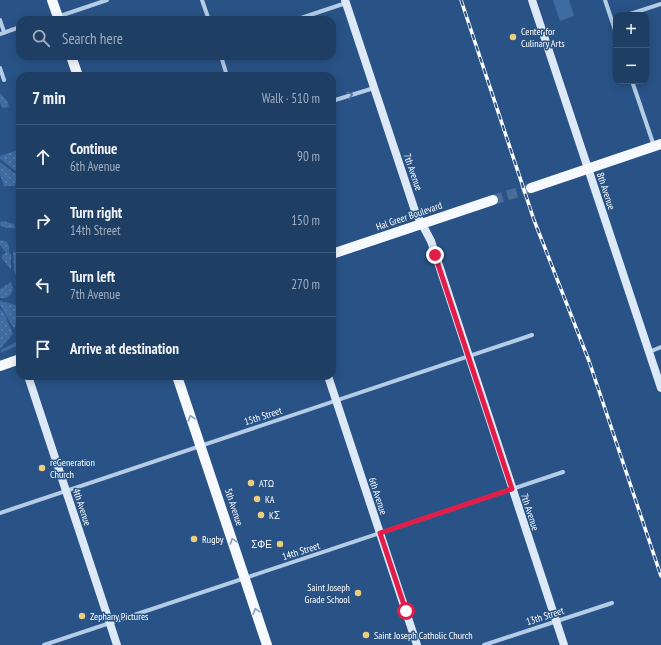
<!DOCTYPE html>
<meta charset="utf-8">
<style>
:root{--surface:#1f3e64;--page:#27456a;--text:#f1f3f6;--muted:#a1aebf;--line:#3c5778}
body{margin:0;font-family:"PT Sans Narrow",sans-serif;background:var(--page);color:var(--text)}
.controls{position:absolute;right:12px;top:12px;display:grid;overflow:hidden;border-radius:8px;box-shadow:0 2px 10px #0003}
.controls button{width:36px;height:36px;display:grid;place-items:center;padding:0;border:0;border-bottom:1px solid var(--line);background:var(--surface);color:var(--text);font:20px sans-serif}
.stop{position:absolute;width:12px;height:12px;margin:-9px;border:3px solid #e11d48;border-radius:50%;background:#fff}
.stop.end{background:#e11d48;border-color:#fff;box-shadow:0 1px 4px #0008}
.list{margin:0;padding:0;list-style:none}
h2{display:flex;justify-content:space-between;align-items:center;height:52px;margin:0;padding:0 16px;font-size:17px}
h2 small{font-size:13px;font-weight:400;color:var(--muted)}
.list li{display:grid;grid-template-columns:26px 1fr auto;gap:12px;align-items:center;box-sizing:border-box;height:64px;padding:0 16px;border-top:1px solid var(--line)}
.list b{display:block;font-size:15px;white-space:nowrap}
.list p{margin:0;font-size:13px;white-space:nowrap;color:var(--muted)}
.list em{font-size:13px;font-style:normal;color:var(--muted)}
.icon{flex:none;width:22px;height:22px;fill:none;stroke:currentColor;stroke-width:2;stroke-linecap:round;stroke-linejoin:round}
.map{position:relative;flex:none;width:661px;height:645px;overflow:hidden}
.search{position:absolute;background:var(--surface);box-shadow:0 2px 10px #0003;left:16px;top:16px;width:320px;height:44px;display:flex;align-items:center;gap:10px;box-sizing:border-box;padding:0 14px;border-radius:12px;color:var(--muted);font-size:15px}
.panel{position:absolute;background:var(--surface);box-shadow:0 2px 10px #0003;left:16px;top:72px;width:320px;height:308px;border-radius:12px}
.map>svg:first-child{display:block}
.grass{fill:url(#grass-dots)}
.garden{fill:#3e6ca2}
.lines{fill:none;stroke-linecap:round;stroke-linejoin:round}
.primary-tunnel{stroke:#496d98;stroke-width:10;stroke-dasharray:10 5;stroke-linecap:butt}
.street{stroke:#b5cce7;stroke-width:4}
.secondary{stroke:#dee9f7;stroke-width:8}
.primary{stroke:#f6f9fe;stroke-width:10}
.rail-casing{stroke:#fff;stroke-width:3.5}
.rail{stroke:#295386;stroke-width:2;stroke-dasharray:6;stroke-linecap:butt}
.oneway{stroke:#5377a3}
.oneway2{stroke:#859ebc}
.route{stroke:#e11d48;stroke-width:5}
.poi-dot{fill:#eecc7c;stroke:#295386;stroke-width:1.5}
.labels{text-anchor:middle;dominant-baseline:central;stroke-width:3;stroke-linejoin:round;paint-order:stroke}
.poi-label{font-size:10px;fill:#fff;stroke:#295386;text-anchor:start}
.street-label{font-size:10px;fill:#fff;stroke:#295386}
</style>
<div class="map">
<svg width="661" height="645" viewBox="0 0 661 645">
<defs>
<pattern id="grass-dots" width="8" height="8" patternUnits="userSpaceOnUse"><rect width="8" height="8" fill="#3e6ca2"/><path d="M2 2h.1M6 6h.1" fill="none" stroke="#5b82b0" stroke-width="1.8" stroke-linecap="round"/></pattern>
</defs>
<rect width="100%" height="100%" fill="#295386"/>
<g class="grass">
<polygon points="0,93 7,101 9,107 3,108 0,103"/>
<polygon points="20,149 20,163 17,172 0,159 0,156"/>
<polygon points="0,162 17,175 15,186 4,186 0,174"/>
<polygon points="3,221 14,224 15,228 6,228 0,225 0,222"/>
<polygon points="0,240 6,241 9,246 9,253 11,254 11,270 2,258 2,255 6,253 0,245"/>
<polygon points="13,252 20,253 20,286 14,270"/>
<path d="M11,282l2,6c-1,7 -5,11 -13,10v-9z"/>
<polygon points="0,301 20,306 20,312 14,329 0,305"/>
<polygon points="0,309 4,313 13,334 0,349"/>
</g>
<g class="garden">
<polygon points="553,0 569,0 574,16 560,21"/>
<polygon points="16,342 17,346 0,353 2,349"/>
</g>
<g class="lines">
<polyline class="primary-tunnel" points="493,200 531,188"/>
<g class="street">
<polyline points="202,0 209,20"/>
<polyline points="605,0 616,33"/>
<polyline points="627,15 661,4"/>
<polyline points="0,20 4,32"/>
<polyline points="48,20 107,0"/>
<polyline points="295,20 346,3"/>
<polyline points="0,34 20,27"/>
<polyline points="221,56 227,76"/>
<polyline points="0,68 4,80"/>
<polyline points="632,81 654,146"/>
<polyline points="332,101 374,88"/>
<polyline points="649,352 661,347"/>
<polyline points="0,513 532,335"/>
<polyline points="44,645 563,472"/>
<polyline points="484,645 612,603"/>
</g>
<g class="secondary">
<polyline points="345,0 415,211 431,241 564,645"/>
<polyline points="532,0 661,388"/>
<polyline points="28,376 117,645"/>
<polyline points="328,376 417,645"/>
</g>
<g class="primary">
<polyline points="52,0 59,20"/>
<polyline points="71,56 78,76"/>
<polyline points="531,188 661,144"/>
<polyline points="332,254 493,200"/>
<polyline points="0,366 20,359"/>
<polyline points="177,376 267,645"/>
</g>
<defs>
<polyline id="rail" points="461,0 534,220 589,361 661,576"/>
</defs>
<use href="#rail" class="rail-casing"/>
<use href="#rail" class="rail"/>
</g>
<defs><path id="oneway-chevron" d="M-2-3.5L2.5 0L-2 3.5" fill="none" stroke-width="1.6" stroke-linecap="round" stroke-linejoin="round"/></defs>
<use class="oneway" href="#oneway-chevron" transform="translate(350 95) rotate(-17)"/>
<g class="oneway2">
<use href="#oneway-chevron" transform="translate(191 418) rotate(-109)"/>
<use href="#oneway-chevron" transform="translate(233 541) rotate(-108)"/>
<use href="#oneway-chevron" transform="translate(256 611) rotate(-108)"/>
</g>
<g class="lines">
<polyline class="route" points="406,611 380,533 512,489 435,255"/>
</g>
<g class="poi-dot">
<circle cx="513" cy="37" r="4"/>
<circle cx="42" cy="468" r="4"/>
<circle cx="251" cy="483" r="4"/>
<circle cx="257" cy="499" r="4"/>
<circle cx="261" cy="515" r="4"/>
<circle cx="194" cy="539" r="4"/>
<circle cx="280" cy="544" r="4"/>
<circle cx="358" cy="593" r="4"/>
<circle cx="82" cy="616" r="4"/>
<circle cx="366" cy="635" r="4"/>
</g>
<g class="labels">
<g class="poi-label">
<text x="521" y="31">Center for<tspan x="521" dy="12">Culinary Arts</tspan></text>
<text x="50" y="462">reGeneration<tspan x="50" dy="12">Church</tspan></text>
<text x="259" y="483">ATΩ</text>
<text x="265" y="499">KA</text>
<text x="269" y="515">KΣ</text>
<text x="202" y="539">Rugby</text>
<text x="272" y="544" text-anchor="end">ΣΦΕ</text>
<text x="350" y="587" text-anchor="end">Saint Joseph<tspan x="350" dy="12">Grade School</tspan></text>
<text x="90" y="616">Zephany Pictures</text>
<text x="374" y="635">Saint Joseph Catholic Church</text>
</g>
<g class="street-label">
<text transform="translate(413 172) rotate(71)">7th Avenue</text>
<text transform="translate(606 191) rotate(72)">8th Avenue</text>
<text transform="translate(409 216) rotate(-19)">Hal Greer Boulevard</text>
<text transform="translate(263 416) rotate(-18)">15th Street</text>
<text transform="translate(378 496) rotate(72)">6th Avenue</text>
<text transform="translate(82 507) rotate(72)">4th Avenue</text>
<text transform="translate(234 507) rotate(72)">5th Avenue</text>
<text transform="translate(530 512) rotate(72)">7th Avenue</text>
<text transform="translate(301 551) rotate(-18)">14th Street</text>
<text transform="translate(545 616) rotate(-18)">13th Street</text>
</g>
</g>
</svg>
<div class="controls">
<button>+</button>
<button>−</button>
</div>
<div class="stop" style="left:406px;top:611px"></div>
<div class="stop end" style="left:435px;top:255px"></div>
<div class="search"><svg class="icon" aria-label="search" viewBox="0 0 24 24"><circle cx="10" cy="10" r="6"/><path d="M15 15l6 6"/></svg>Search here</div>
<section class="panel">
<h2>7 min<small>Walk · 510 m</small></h2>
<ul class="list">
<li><svg class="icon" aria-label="ahead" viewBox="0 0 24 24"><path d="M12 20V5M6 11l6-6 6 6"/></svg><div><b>Continue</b><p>6th Avenue</p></div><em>90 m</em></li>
<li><svg class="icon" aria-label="right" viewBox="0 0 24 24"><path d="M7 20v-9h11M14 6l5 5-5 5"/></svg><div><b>Turn right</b><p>14th Street</p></div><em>150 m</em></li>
<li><svg class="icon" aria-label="left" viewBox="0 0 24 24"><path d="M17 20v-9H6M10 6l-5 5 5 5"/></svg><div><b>Turn left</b><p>7th Avenue</p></div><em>270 m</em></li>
<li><svg class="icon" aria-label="arrive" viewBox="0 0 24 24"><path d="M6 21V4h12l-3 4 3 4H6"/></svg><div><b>Arrive at destination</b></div></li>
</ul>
</section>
</div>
